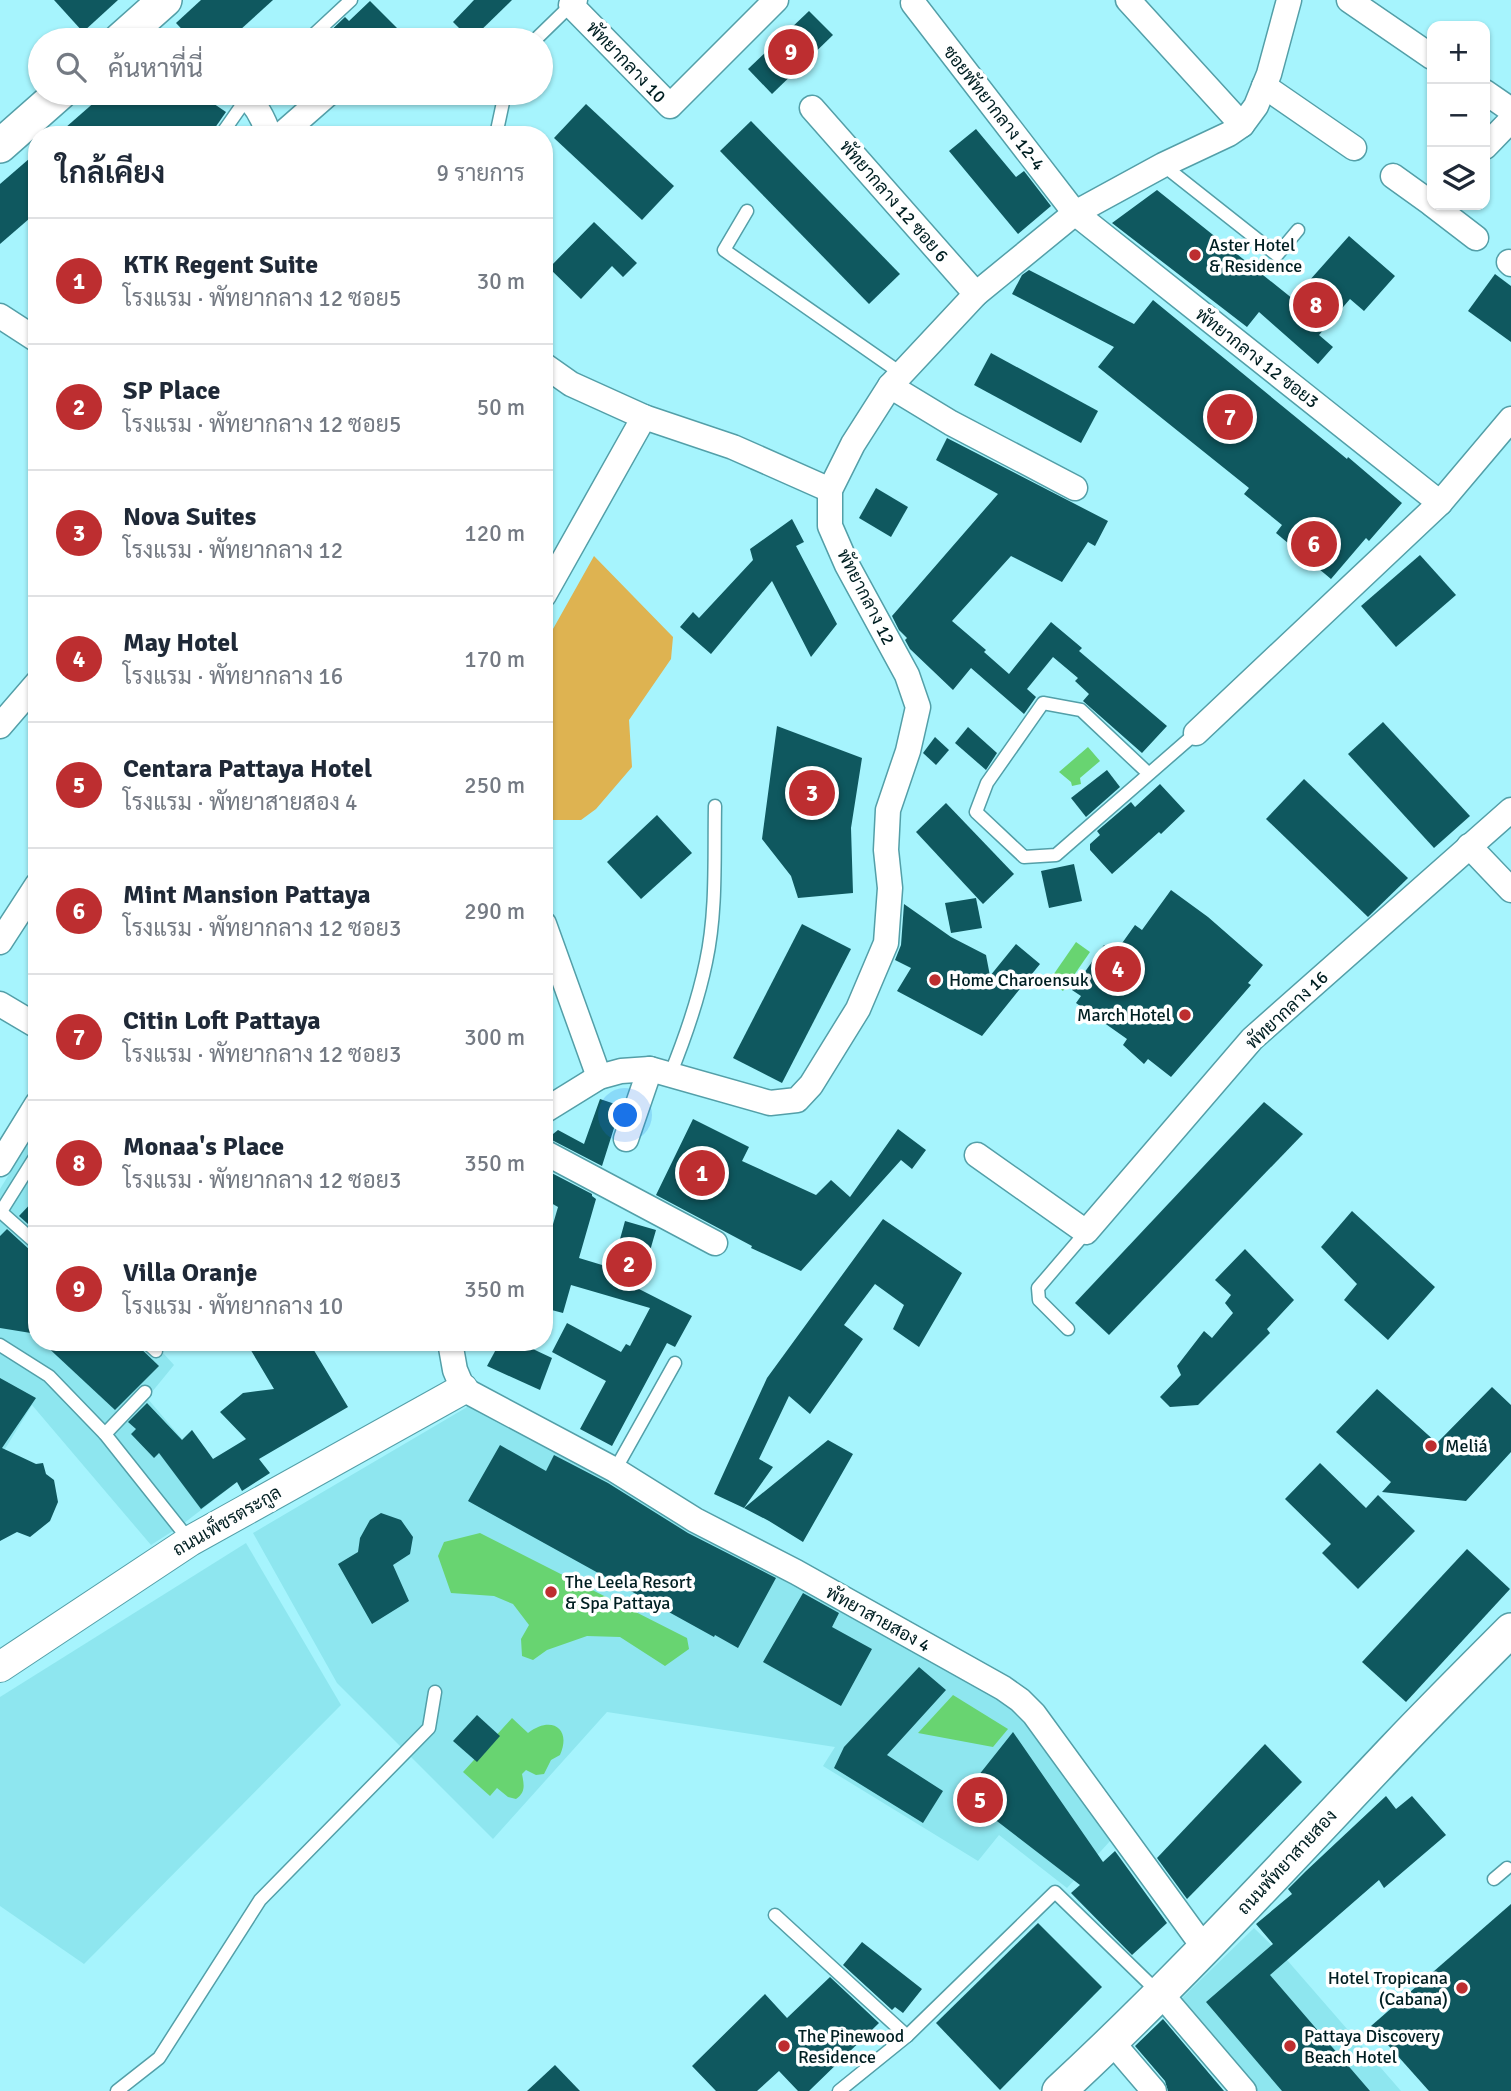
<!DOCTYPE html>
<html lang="th">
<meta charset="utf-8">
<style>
:root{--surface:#fff;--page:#f2f2f3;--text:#1f2937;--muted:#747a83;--line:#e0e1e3;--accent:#bd2e30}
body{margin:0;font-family:Signika,Sarabun,sans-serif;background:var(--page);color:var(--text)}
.controls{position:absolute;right:21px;top:21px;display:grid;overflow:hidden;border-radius:14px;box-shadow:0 2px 5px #0004}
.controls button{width:63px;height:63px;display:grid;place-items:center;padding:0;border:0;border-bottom:2px solid var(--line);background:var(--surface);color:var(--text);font:35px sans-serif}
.you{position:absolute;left:626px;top:1116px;width:24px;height:24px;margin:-18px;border:5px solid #fff;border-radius:50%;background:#1a73e8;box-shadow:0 0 0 10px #1a73e833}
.badge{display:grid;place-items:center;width:46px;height:46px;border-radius:50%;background:var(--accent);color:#fff;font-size:23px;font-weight:700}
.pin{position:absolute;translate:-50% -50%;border:4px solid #fff;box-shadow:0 2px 7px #0006}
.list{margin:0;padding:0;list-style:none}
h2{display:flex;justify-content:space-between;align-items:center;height:91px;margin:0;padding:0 28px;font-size:30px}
h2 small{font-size:23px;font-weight:400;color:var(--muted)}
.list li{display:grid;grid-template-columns:46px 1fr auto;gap:21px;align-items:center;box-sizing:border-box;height:126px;padding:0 28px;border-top:2px solid var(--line)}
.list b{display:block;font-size:26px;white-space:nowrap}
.list p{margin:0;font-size:23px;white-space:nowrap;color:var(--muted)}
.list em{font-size:23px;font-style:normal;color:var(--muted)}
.icon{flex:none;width:38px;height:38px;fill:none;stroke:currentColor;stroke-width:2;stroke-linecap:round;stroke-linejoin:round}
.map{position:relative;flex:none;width:1511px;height:2091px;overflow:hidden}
.search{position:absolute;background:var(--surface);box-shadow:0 2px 5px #0004;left:28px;top:28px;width:525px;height:77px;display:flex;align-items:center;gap:18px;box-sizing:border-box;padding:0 24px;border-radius:38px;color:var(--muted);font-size:26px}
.panel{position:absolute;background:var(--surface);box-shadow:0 2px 5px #0004;left:28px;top:126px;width:525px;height:1225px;border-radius:28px}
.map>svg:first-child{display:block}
.built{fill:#8ee6ef}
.green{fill:#deb351}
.water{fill:#68d471}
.building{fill:#0f585f}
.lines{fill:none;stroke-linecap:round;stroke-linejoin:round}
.service-casing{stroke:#539fa8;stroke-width:15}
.minor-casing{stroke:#539fa8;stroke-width:27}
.tertiary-casing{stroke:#539fa8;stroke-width:32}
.secondary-casing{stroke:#539fa8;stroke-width:36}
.service{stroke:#fff;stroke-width:12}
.minor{stroke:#fff;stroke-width:24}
.tertiary{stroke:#fff;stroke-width:30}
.secondary{stroke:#fff;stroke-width:33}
.poi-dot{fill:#bd2e30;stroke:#fff;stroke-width:2.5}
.labels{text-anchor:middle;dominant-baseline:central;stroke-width:7;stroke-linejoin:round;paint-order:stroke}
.street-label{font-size:18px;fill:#001f22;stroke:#fff}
.poi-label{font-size:18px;fill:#001f22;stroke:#fff;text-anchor:start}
</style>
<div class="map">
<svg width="1511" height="2091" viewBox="0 0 1511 2091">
<rect width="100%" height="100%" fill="#a6f4fd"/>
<g class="built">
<polygon points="37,1129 37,1342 153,1342 174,1365 147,1398 182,1439 192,1430 232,1486 179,1527 151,1545 32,1405 0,1457 0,1189"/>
<polygon points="474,1403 1011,1699 1111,1840 1067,1888 999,1835 978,1861 823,1766 835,1747 607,1712 493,1839 337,1683 253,1533"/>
<polygon points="246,1543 341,1705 84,1964 0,1906 0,1697"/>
<polygon points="1254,1928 1287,1960 1401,2091 1257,2091 1179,2001"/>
</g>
<polygon class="green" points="594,556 673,637 671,659 629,720 632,767 596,809 581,820 544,820 544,645"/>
<g class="water">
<polygon points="1088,747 1100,761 1080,778 1081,784 1072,786 1071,782 1059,772"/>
<polygon points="1076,942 1090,952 1063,991 1049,981"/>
<polygon points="480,1533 687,1638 689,1649 665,1666 620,1637 587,1636 547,1650 533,1660 522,1656 521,1639 529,1625 513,1604 494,1596 451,1593 438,1556 444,1542"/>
<polygon points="953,1695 1008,1729 993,1747 918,1733"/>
<path d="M512,1718l16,15c23,-18 44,-5 32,22l-9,5 -7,14 -8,1 -10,-5 -4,4c2,11 4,18 -6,25l-8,-2 -11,-9 -7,8 -27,-24z"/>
</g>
<g class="building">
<polygon points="54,0 118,0 83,32"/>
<polygon points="201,0 273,0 229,40 192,40 176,23"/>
<polygon points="474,0 512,0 471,40 453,22"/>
<polygon points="370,1 409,40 321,40 345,17 349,21"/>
<polygon points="809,11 833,35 772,94 748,69"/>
<polygon points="105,93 198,93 226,112 210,135 57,135"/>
<polygon points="586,104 674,186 642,220 554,138"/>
<polygon points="751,121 900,274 869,304 720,151"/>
<polygon points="976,129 1016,177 1024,171 1051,206 1018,234 949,151"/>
<polygon points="37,152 37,212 0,244 0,184"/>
<polygon points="1157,190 1293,299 1349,236 1395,276 1364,311 1350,299 1319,335 1333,347 1318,364 1259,312 1247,327 1112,223"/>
<polygon points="594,222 637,263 623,277 612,266 581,299 549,268"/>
<polygon points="1029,270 1134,324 1153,300 1347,459 1348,457 1402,503 1369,541 1366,538 1331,579 1276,533 1282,525 1244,494 1249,488 1098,367 1114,347 1012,294 1022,275"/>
<polygon points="1495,274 1511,286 1511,342 1468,311"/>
<polygon points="991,353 1098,411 1081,443 974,385"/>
<polygon points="947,438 1108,521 1095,546 1088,542 1062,582 1011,556 952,621 986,650 984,652 1009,674 1051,622 1082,648 1079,651 1167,726 1142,753 1083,701 1089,694 1075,681 1078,678 1053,657 1027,689 1036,697 1024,714 971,668 953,690 910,649 905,640 907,638 899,630 892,616 998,494 936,460"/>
<polygon points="876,488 908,507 891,537 859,518"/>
<polygon points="792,519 804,542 796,546 837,624 811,657 772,581 711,654 680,627 693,612 699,618 753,560 750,549"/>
<polygon points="1420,555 1456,595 1396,647 1361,606"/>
<polygon points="1383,722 1470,816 1434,848 1348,754"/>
<polygon points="777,726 862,758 851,828 853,893 798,898 791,876 762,839"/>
<polygon points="968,727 997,753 986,770 955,743"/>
<polygon points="935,737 949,750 936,765 923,753"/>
<polygon points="1107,770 1120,787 1086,817 1071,798"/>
<polygon points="1304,779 1408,878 1368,917 1266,819"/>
<polygon points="1160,784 1185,811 1161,834 1159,832 1112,874 1090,850 1090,844 1100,835 1097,831 1131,802 1135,807"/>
<polygon points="946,803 1014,874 983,904 916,832"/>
<polygon points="657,815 692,853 641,899 607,862"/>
<polygon points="1074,864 1082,901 1049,908 1041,871"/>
<polygon points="1171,890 1208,917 1263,965 1248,983 1251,985 1171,1077 1148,1059 1144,1064 1123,1045 1127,1039 1076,1003 1081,996 1072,990 1104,945 1115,953 1135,925 1142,930"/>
<polygon points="976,898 982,928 951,933 945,903"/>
<polygon points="904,904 951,937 986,955 990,976 1016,944 1040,964 982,1036 897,991 911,968 895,960 901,945"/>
<polygon points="802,924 851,949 782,1083 733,1058"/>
<polygon points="600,1099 621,1106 602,1166 548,1138 558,1130 584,1144"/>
<polygon points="1264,1102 1303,1134 1109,1335 1075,1303"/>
<polygon points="693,1119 749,1147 742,1161 816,1195 831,1180 850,1197 898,1129 926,1150 912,1169 901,1160 801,1271 751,1248 752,1246 656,1195"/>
<polygon points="544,1169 592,1194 592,1196 596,1199 579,1258 612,1268 625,1221 656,1230 639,1289 692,1316 675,1347 667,1343 612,1446 580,1429 606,1381 552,1352 567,1323 621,1352 626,1344 630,1346 650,1308 571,1285 563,1313 544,1308 544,1255 558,1207 544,1199"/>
<polygon points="37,1197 37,1232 19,1216"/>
<polygon points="1352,1211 1435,1287 1388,1340 1344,1300 1357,1284 1321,1247"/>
<polygon points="883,1219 962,1273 919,1347 893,1329 904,1305 875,1284 844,1325 863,1339 810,1414 789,1396 759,1459 773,1467 744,1508 714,1494 767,1378"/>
<polygon points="7,1229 31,1251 37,1253 37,1334 0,1328 0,1236"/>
<polygon points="1245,1249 1294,1300 1267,1329 1270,1333 1198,1405 1170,1407 1160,1397 1181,1375 1177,1366 1204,1331 1212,1338 1233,1313 1225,1303 1231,1295 1215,1280"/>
<polygon points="42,1342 134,1342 159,1366 115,1410"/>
<polygon points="246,1342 309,1342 348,1407 259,1459 270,1473 242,1491 237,1482 201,1509 159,1453 154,1458 131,1434 136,1429 128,1422 147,1403 182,1440 192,1430 213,1459 246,1439 220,1412 243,1393 274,1389"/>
<polygon points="500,1342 518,1342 552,1358 540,1390 487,1366"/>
<polygon points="0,1378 36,1398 2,1448 36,1464 43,1463 46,1474 54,1480 58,1502 50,1521 30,1537 17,1532 0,1541"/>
<polygon points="1492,1387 1511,1405 1511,1452 1466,1501 1382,1492 1391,1482 1336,1432 1377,1389 1437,1443"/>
<polygon points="828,1440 853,1454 803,1542 769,1521 744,1508"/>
<polygon points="500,1445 546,1471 554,1455 608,1483 688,1533 776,1578 738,1648 715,1635 714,1637 468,1501"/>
<polygon points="1320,1463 1366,1508 1378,1495 1415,1531 1358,1589 1322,1553 1331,1544 1285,1499"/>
<polygon points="381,1513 401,1520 413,1537 410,1554 393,1565 409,1601 372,1624 338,1564 358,1552 360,1538 370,1520"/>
<polygon points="1467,1549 1510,1589 1406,1702 1362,1662"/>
<polygon points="803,1593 839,1613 832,1627 872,1649 841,1706 763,1662"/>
<polygon points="919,1667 946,1690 887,1755 943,1791 923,1823 834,1768 844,1747"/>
<polygon points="477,1715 500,1736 477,1762 453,1741"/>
<polygon points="1013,1732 1103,1862 1115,1851 1167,1923 1132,1955 1071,1893 1080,1885 963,1795"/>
<polygon points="1265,1744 1302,1782 1187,1899 1157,1858"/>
<polygon points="1386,1796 1396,1809 1412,1796 1446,1835 1384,1888 1379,1880 1270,1975 1370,2091 1282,2091 1206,2002 1273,1944 1256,1924 1292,1894 1288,1889 1306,1871"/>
<polygon points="1511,1904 1511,2091 1429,2091 1371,2026"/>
<polygon points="1038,1923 1102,1987 1000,2090 936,2023"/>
<polygon points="862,1942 922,1989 903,2013 895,2007 892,2010 843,1965"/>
<polygon points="830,1977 879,2023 809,2091 798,2091 779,2071 757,2091 716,2091 692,2066 765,1994 787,2018"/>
<polygon points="1163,2019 1224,2091 1168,2091 1165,2081 1135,2046"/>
<polygon points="555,2065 580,2091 527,2091"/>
</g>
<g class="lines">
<defs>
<g id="service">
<polyline points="308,40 351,0"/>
<polyline points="535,40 571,5"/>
<polyline points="221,135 249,95"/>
<polyline points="496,135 505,93"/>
<polyline points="1163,165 1277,255 1298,230"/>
<polyline points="747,211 724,250 902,374"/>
<polyline points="1149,774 1081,710 1043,703 987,783 976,812 1024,857 1056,855 1196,733"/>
<path d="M670,1075c15,-37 28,-74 36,-113 11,-51 8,-105 9,-156"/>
<polyline points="1,1212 37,1244"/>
<polyline points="0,1213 37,1154"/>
<polyline points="1068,1329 1039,1300 1038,1288 1086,1232"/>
<polyline points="146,1342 156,1351"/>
<polyline points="0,1345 49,1376 105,1434 190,1541"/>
<polyline points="105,1434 145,1392"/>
<polyline points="615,1470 675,1363"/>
<polyline points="1494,1879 1507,1868"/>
<polyline points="775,1915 907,2036"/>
<polyline points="117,2091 159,2058 260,1900 429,1728 435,1692"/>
<polyline points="839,2091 907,2036 1055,1892 1158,1992"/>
</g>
<g id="minor">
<polyline points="575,0 571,5 670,106 776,0"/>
<polyline points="1128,0 1242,125"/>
<polyline points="1349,0 1432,57"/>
<polyline points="913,3 1075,213 1440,503"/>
<polyline points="1264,86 1354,148"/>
<polyline points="1485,92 1511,110"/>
<path d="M243,93c12,10 21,27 26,42"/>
<polyline points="812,108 976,294"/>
<polyline points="281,135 329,93"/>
<polyline points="1485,147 1511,120"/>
<polyline points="1393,176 1432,204"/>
<polyline points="1433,205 1476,238"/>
<polyline points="1509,262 1511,264"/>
<polyline points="0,316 37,340"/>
<polyline points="544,365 571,384 644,417 733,447 830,490"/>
<polyline points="890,386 951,423 1075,488"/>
<polyline points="544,595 644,417"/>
<polyline points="0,726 37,683"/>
<polyline points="1196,733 1440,503 1511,419"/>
<polyline points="1469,846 1511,890"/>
<polyline points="544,924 599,1077"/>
<polyline points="0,942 37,885"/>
<polyline points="0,1004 37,1026"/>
<polyline points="544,1111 599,1077 621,1071 650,1069 770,1103 797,1100 811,1085 858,1009 886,943 890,888 886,850 888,810 908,751 918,707 907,675 847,565 830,526 830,490 853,444 890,386 976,294 1075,213 1163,165 1229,134 1242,125 1256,106 1269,74 1289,0"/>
<polyline points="626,1139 650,1069"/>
<polyline points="544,1152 715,1243"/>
<polyline points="977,1155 1086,1232 1252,1039 1511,810"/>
<polyline points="0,1164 37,1104"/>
<polyline points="450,1342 455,1370 463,1389 615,1470 695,1520 796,1572 1003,1688 1020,1700 1034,1714 1205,1949"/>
<polyline points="1161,1994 1244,2091"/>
<polyline points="1112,2042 1154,2091"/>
</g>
<polyline id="tertiary" points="0,1667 190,1541 463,1389"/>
<g id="secondary">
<polyline points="120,40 165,0"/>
<polyline points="0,146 60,93"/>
<path d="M1059,2091c118,-109 226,-227 336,-343 38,-40 77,-79 116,-118"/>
</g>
</defs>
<use href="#service" class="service-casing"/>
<use href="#minor" class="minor-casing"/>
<use href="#tertiary" class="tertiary-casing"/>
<use href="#secondary" class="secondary-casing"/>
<use href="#service" class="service"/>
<use href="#minor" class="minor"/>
<use href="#tertiary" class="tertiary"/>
<use href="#secondary" class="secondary"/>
</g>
<g class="poi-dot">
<circle cx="1195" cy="255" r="7"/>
<circle cx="935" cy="980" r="7"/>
<circle cx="1185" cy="1015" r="7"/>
<circle cx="1431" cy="1446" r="7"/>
<circle cx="551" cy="1592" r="7"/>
<circle cx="1462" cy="1988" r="7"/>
<circle cx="784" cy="2046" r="7"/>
<circle cx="1290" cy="2046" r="7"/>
</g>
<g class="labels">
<g class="street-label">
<text transform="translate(626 62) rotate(46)">พัทยากลาง 10</text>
<text transform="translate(994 108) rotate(52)">ซอยพัทยากลาง 12-4</text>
<text transform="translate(894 201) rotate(49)">พัทยากลาง 12 ซอย 6</text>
<text transform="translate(1257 358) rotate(38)">พัทยากลาง 12 ซอย3</text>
<text transform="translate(866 597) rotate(63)">พัทยากลาง 12</text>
<text transform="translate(1287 1010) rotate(-43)">พัทยากลาง 16</text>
<text transform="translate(227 1521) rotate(-30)">ถนนเพ็ชรตระกูล</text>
<text transform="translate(878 1619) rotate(29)">พัทยาสายสอง 4</text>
<text transform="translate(1287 1862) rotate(-47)">ถนนพัทยาสายสอง</text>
</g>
<g class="poi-label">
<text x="1209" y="245">Aster Hotel<tspan x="1209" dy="21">&amp; Residence</tspan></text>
<text x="949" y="980">Home Charoensuk</text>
<text x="1171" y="1015" text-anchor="end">March Hotel</text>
<text x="1445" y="1446">Meliá</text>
<text x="565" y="1582">The Leela Resort<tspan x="565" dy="21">&amp; Spa Pattaya</tspan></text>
<text x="1448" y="1978" text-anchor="end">Hotel Tropicana<tspan x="1448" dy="21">(Cabana)</tspan></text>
<text x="798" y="2036">The Pinewood<tspan x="798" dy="21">Residence</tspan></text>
<text x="1304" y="2036">Pattaya Discovery<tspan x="1304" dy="21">Beach Hotel</tspan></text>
</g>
</g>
</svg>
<div class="controls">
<button>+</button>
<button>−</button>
<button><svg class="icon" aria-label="layers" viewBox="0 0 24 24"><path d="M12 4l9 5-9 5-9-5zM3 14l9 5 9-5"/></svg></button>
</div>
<div class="you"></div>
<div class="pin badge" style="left:702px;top:1173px">1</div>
<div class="pin badge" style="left:629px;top:1264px">2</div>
<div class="pin badge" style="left:812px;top:793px">3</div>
<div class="pin badge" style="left:1118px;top:969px">4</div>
<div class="pin badge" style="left:980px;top:1800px">5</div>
<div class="pin badge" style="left:1314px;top:544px">6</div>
<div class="pin badge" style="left:1230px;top:417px">7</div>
<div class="pin badge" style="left:1316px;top:305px">8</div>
<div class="pin badge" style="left:791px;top:52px">9</div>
<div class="search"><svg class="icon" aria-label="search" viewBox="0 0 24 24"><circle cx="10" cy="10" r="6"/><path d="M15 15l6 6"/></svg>ค้นหาที่นี่</div>
<section class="panel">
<h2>ใกล้เคียง<small>9 รายการ</small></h2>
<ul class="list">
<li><span class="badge">1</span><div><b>KTK Regent Suite</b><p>โรงแรม · พัทยากลาง 12 ซอย5</p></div><em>30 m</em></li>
<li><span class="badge">2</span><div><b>SP Place</b><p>โรงแรม · พัทยากลาง 12 ซอย5</p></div><em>50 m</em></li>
<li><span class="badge">3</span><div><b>Nova Suites</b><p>โรงแรม · พัทยากลาง 12</p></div><em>120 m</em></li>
<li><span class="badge">4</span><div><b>May Hotel</b><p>โรงแรม · พัทยากลาง 16</p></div><em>170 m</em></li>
<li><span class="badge">5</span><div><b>Centara Pattaya Hotel</b><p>โรงแรม · พัทยาสายสอง 4</p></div><em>250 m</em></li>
<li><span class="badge">6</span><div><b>Mint Mansion Pattaya</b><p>โรงแรม · พัทยากลาง 12 ซอย3</p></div><em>290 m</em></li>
<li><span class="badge">7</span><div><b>Citin Loft Pattaya</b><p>โรงแรม · พัทยากลาง 12 ซอย3</p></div><em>300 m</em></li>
<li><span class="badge">8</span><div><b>Monaa's Place</b><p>โรงแรม · พัทยากลาง 12 ซอย3</p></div><em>350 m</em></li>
<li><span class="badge">9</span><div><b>Villa Oranje</b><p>โรงแรม · พัทยากลาง 10</p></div><em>350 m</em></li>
</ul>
</section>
</div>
